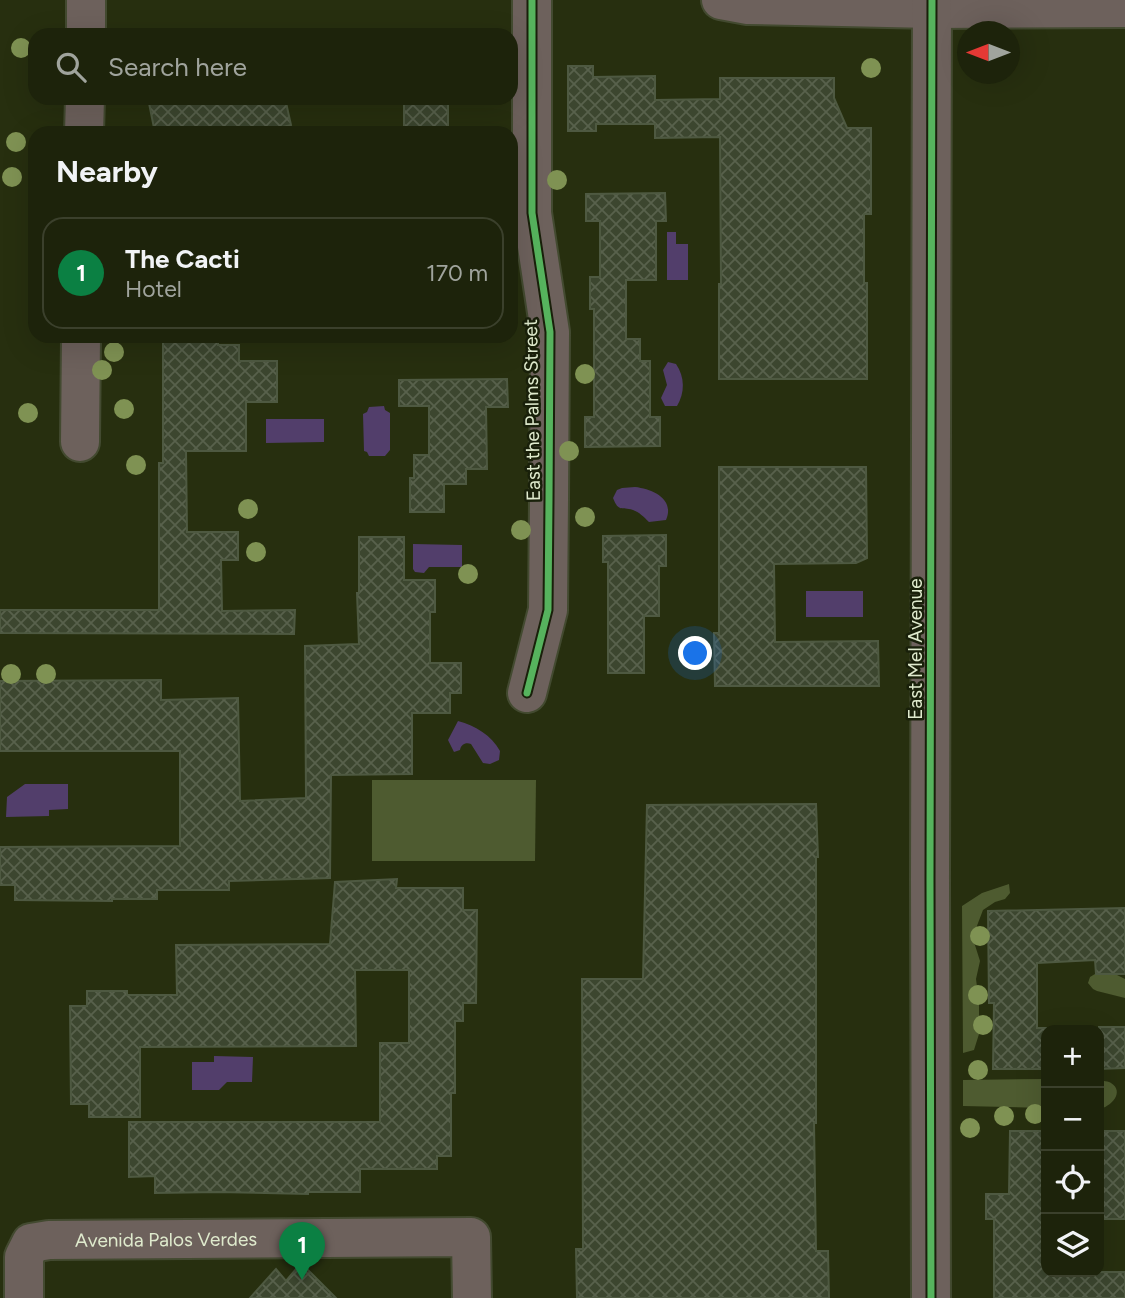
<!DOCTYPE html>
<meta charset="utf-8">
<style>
:root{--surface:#1d230b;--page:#252b14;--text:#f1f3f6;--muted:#a0a49d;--line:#3b402c;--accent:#0b8043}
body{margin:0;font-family:Figtree,sans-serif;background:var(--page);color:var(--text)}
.controls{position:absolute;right:21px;bottom:21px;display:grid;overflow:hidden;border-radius:14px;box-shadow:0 7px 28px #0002}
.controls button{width:63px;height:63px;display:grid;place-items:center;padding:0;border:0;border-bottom:2px solid var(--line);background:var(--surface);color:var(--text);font:35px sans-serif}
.compass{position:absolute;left:957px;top:21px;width:63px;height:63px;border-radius:50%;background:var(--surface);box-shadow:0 7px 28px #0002;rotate:270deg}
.you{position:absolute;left:696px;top:654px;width:24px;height:24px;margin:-18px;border:5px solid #fff;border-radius:50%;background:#1a73e8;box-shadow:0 0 0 10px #1a73e833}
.badge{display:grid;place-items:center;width:46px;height:46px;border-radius:50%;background:var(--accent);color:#fff;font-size:23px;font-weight:700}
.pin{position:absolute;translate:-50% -58px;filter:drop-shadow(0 2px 4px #0008)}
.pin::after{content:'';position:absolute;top:37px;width:24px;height:21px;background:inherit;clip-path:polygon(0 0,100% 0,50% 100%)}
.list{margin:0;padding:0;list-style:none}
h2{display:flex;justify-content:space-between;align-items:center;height:91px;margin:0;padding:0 28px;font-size:30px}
h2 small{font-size:23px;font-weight:400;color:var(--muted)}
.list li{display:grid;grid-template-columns:46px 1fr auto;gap:21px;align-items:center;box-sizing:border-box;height:112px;margin:0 14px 14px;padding:0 14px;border:2px solid var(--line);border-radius:21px}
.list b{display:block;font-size:26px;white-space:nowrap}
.list p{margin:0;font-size:23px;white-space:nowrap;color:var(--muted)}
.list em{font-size:23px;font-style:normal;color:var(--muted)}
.icon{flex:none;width:38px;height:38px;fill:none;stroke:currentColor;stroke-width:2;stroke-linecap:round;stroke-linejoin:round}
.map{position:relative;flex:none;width:1125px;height:1298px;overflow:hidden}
.search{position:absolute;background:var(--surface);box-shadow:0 7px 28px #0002;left:28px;top:28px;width:490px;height:77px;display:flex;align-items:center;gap:18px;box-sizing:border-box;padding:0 24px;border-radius:21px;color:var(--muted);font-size:26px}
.panel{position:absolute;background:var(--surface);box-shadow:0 7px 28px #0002;left:28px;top:126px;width:490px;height:217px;border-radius:21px}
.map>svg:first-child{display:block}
.grass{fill:#4e5b30}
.water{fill:#523e6b}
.building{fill:url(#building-cross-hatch);stroke:#4e5941;stroke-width:2}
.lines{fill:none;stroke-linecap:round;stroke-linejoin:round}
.minor-casing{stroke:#434a30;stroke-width:42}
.minor{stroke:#6d615c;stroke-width:38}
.cycleway-casing{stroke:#19200a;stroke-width:11}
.cycleway{stroke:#56b35d;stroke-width:7}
.tree{fill:#7f9253}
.labels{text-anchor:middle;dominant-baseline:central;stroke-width:5;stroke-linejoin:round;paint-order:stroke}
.street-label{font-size:19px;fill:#dfeacd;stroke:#19200a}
</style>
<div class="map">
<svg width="1125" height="1298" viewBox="0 0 1125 1298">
<defs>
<pattern id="building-cross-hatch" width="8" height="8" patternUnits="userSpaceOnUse" patternTransform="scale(1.75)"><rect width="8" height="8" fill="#3c462f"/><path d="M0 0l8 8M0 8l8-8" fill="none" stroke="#58614c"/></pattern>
</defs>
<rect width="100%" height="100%" fill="#272f0f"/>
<g class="grass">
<polygon points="372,780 536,780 535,861 372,861"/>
<polygon points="1009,884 1010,893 1005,899 995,902 983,910 975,931 974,942 980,961 976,979 979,1002 979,1034 974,1050 963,1053 962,906 982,893"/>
<polygon points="1095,974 1115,974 1125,979 1125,998 1097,991 1093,989 1088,983 1090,977"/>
<polygon points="1046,1079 1046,1108 963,1106 963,1080"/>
<path d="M1099,1080c2,0 11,2 12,3 14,9 0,24 -12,26z"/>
</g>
<g class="water">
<polygon points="667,232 676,232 676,244 688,244 688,280 667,280"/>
<path d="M668,362l8,2c9,13 9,29 1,42h-12l-4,-8 6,-13 -4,-15z"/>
<polygon points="384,406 385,410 390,413 390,450 385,456 369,456 367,452 364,451 363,414 367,412 369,407"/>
<polygon points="266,419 324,419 324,442 266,443"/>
<path d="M635,487c18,2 40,12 31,33l-17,2c-5,-5 -10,-10 -16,-12 -12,-4 -14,3 -20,-12l4,-8 5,-2z"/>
<polygon points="413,544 462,545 462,567 429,567 424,573 415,572 413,569"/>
<rect x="806" y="591" width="57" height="26"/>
<path d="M458,721c18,5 33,14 42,30l-1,9 -9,4 -7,-1 -12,-19c-5,-2 -10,0 -11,6l-6,2 -6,-12z"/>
<polygon points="25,784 68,784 68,809 49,810 49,816 6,817 7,797"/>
<polygon points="214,1056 253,1057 252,1082 227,1082 219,1090 192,1090 192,1062 214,1062"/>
</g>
<g class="building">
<polygon points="568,66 593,66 593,77 655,76 655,100 720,99 720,78 834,78 834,98 847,128 871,128 871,214 864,214 864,283 867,283 867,379 719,379 719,284 721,284 720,137 655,138 655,124 596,124 596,131 568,131"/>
<polygon points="148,98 285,98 291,125 257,133 155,133"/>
<rect x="404" y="98" width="44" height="35"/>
<polygon points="665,193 666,221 656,221 656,280 626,280 626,339 640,339 640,361 650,361 650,417 660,417 660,446 585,447 585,417 594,417 594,309 590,309 590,277 600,277 600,221 586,221 586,194"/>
<polygon points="163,341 218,341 218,345 239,345 239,361 277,361 277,402 246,402 246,451 186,451 187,532 238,532 238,560 221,560 222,611 295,610 294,634 0,633 0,610 159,610 159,463 163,463"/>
<polygon points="507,379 508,407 486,407 487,469 466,469 466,484 444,484 444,512 410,512 410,478 414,478 414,455 429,455 429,406 399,406 399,380"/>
<polygon points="719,467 866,467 867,558 856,563 774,564 775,642 878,641 879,686 715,686 714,633 719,633"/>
<polygon points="666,535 666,566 659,566 659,616 644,616 644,673 608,673 608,562 603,562 603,536"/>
<polygon points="359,537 404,537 404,580 435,580 435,612 430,612 430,663 461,663 461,693 450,693 450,713 412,713 412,774 331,775 330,878 229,881 229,890 157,890 157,899 112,899 112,901 15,900 15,885 0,885 0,847 180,846 180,751 0,751 0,681 161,680 161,700 238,698 240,801 306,798 305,646 359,644 357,593 359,593"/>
<polygon points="816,804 818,857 816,857 816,1123 814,1123 816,1251 828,1251 829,1298 577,1298 576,1249 583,1249 582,979 643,979 647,805"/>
<polygon points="397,879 396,888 463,888 463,910 477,910 476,1003 463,1003 463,1021 455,1021 455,1093 451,1093 451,1156 437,1156 437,1169 360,1169 360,1192 308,1192 308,1194 218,1192 155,1193 155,1176 129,1177 129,1122 380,1122 380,1043 409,1043 409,970 355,970 356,1046 140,1047 140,1117 89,1117 89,1104 71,1104 70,1006 87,1006 87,991 127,991 127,995 177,995 176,945 330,944 335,882"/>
<polygon points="1125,908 1125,974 1096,974 1095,960 1037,963 1037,1028 1046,1028 1046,1069 993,1069 994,1003 989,1003 988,911"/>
<polygon points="1099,1027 1125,1027 1125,1068 1099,1069"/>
<polygon points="1010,1131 1046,1131 1046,1272 1125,1272 1125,1298 994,1298 994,1219 986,1219 986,1194 1009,1194"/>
<rect x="1099" y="1131" width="26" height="88"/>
<polygon points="301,1263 336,1298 250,1298 276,1269 286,1281"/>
</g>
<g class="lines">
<defs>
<g id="minor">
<polyline points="721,0 748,5 932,9 1125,8"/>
<polyline points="86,35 86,0"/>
<polyline points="84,133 85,98"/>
<polyline points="80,442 81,336"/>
<polyline points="527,693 548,610 549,500 550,332 532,213 532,0"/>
<path id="s1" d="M24,1298v-41l7,-14 18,-3 422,-3 1,61"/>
<polyline points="931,1298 930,879 932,0"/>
</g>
</defs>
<use href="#minor" class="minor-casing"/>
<use href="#minor" class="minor"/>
<defs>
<g id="cycleway">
<polyline points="527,693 548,610 549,500 550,332 532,213 532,0"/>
<polyline points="931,1298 930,879 932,0"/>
</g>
</defs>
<use href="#cycleway" class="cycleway-casing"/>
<use href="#cycleway" class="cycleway"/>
</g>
<g class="tree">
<circle cx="21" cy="48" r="10"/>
<circle cx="871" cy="68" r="10"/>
<circle cx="16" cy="142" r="10"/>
<circle cx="12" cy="177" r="10"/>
<circle cx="557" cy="180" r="10"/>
<circle cx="114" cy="352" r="10"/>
<circle cx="102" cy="370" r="10"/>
<circle cx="585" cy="374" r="10"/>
<circle cx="124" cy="409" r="10"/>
<circle cx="28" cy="413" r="10"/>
<circle cx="569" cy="451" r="10"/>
<circle cx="136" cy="465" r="10"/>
<circle cx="248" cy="509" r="10"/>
<circle cx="585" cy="517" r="10"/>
<circle cx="521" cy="530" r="10"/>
<circle cx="256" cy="552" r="10"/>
<circle cx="468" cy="574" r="10"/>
<circle cx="11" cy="674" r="10"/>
<circle cx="46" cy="674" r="10"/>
<circle cx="980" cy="936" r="10"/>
<circle cx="978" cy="995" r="10"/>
<circle cx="983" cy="1025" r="10"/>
<circle cx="978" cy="1070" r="10"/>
<circle cx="1035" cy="1114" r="10"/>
<circle cx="1004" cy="1116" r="10"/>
<circle cx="970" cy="1128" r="10"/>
</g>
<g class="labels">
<g class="street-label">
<text transform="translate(532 410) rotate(-91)">East the Palms Street</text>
<text transform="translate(915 649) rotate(-90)">East Mel Avenue</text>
<text stroke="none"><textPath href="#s1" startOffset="192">Avenida Palos Verdes</textPath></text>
</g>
</g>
</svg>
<div class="controls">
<button>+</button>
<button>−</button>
<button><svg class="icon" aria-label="locate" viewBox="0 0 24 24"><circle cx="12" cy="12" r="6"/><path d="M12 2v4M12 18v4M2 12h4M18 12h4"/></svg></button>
<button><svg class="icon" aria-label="layers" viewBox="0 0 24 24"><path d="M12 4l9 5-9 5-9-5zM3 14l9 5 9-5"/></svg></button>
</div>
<svg class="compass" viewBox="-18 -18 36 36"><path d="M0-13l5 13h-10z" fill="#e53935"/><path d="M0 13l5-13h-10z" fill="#a0a49d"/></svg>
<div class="you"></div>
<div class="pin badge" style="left:302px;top:1280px">1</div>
<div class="search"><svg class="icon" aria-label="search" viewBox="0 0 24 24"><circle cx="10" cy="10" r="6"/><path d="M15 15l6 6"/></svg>Search here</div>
<section class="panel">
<h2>Nearby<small></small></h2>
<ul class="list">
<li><span class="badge">1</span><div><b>The Cacti</b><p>Hotel</p></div><em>170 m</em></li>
</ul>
</section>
</div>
